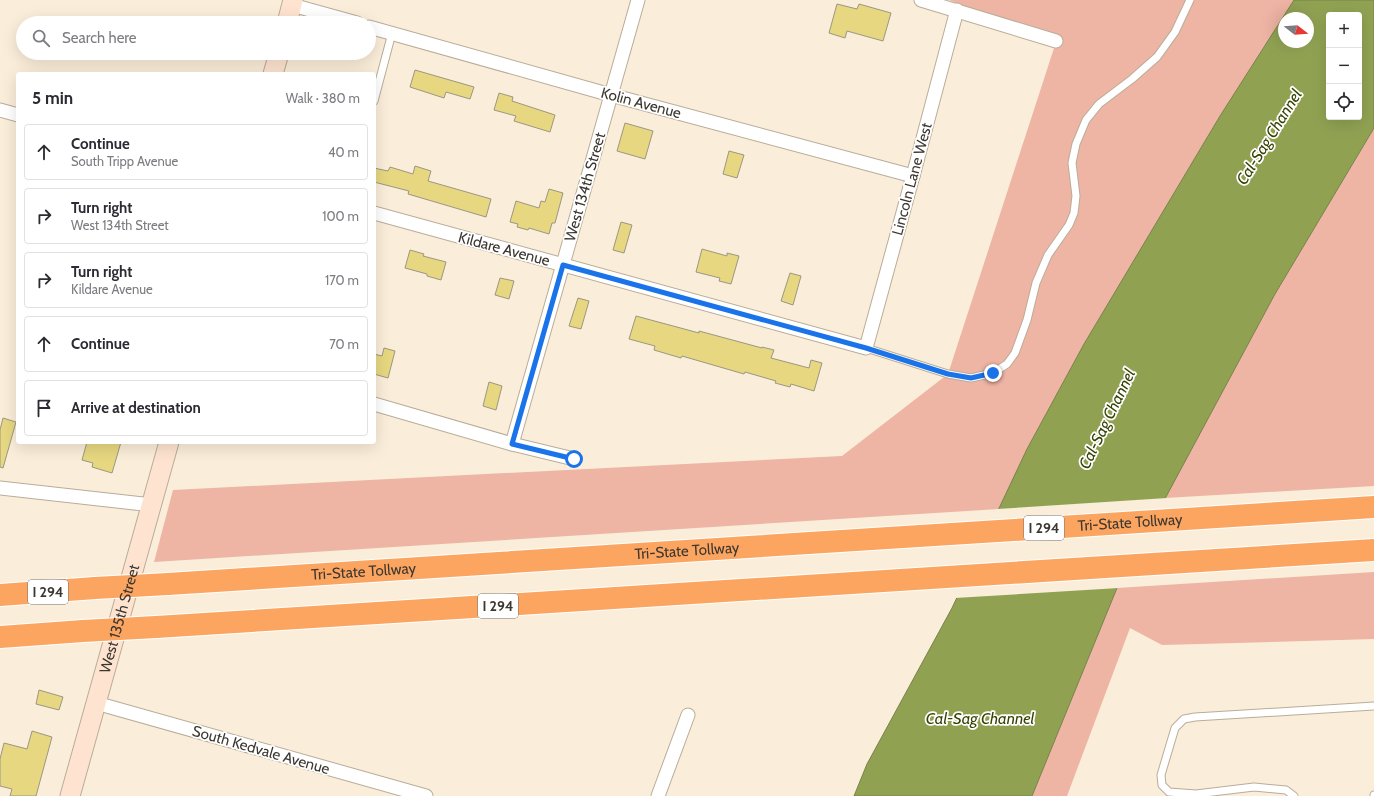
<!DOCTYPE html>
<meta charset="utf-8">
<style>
:root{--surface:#fff;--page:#f2f2f3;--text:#2b2b33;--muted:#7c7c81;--line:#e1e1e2}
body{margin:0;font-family:Cabin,sans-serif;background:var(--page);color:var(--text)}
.controls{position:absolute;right:12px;top:12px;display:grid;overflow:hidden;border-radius:4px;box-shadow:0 4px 16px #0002}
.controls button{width:36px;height:36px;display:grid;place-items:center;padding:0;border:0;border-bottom:1px solid var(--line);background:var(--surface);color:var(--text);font:20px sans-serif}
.compass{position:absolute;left:1278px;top:12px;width:36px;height:36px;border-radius:50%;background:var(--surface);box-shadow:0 4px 16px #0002;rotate:107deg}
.stop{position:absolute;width:12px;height:12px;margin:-9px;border:3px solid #1a73e8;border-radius:50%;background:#fff}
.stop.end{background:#1a73e8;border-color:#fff;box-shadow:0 1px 4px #0008}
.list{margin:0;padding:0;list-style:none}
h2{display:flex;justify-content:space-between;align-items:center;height:52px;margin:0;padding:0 16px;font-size:17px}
h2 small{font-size:13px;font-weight:400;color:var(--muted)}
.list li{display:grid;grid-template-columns:26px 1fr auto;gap:12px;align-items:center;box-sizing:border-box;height:56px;margin:0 8px 8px;padding:0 8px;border:1px solid var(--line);border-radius:4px}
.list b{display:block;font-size:15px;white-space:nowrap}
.list p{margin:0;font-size:13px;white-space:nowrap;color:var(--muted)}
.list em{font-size:13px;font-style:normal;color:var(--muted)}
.icon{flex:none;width:22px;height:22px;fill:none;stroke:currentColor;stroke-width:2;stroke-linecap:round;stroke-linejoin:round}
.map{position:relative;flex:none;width:1374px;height:796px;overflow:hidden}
.search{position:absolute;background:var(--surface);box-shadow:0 4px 16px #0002;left:16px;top:16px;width:360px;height:44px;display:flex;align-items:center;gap:10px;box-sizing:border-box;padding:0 14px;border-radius:22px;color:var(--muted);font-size:15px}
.panel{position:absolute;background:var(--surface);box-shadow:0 4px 16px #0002;left:16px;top:72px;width:360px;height:372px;border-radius:4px}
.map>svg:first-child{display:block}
.green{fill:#eeb4a4}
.water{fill:#90a252;stroke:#778248;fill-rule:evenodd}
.pier{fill:#faedd9}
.building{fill:#e6d780;stroke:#9b9783}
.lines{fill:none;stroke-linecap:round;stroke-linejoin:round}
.lane-casing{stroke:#b9ad9a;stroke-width:9}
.street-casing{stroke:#b9ad9a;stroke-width:15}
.secondary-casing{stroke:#b9ad9a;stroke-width:21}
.highway-casing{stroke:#fff;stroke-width:24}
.lane{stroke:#fff;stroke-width:7}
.street{stroke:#fff;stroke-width:13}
.secondary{stroke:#fee4d0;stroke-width:19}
.highway{stroke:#fca561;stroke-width:22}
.highway-bridge-casing{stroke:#fff;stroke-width:24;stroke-linecap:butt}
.highway-bridge{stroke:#fca561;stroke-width:22}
.route{stroke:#1a73e8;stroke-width:5}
.labels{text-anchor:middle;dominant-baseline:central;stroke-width:3.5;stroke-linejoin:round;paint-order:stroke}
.shield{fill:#fff;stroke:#76736e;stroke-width:1}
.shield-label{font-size:14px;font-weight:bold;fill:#3c3730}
.street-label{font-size:15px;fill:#3c3730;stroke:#fff}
.water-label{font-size:16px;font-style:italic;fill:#374202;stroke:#fff}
</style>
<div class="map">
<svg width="1374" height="796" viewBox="0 0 1374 796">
<rect width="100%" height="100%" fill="#faedd9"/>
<g class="green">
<polygon points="949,0 1294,0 1220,116 1084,344 1027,449 999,509 154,562 173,490 842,456 948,374 1056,42"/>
<polygon points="1374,128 1374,486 1165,498 1275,294"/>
<polygon points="1374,572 1374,639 1162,645 1130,628 1067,796 1032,796 1117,588"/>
</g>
<path class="water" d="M1294,0h80v128l-99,166 -158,294 -85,208h-178l13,-32 85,-156 75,-159 57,-105 136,-228zM1329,15h30v102h-30zM1284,18h24v24h-24z"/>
<polygon class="pier" points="1167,498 1119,588 955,598 997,509"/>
<g class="building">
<polygon points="837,4 857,9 859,4 891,13 883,41 847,31 845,38 829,33"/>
<polygon points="415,70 474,87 470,99 446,92 444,98 410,87"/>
<polygon points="499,93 513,97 512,101 555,115 550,132 514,121 516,116 494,110"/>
<polygon points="625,123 653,131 645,159 617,151"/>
<polygon points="729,151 744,155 737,178 723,174"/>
<polygon points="415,166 431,171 428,181 491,199 486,217 408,194 409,191 374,182 374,168 388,171 390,167 413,174"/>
<polygon points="549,189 563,193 555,223 552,223 549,234 529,228 528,230 517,227 518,224 510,222 516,201 539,208 541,201 545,202"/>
<polygon points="621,222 632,225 624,253 613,250"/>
<polygon points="702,249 727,256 727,253 739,256 731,284 719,281 720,278 696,272"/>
<polygon points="410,250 424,254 423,256 446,262 441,280 427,276 427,274 405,268"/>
<polygon points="790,273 801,276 793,305 781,301"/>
<polygon points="500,278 514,281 509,299 495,295"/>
<polygon points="578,298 589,301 581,329 569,326"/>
<polygon points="636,316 699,333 699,331 762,348 762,347 774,350 771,358 809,368 811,360 822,363 814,391 791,384 790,387 775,383 776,381 745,372 744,374 682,356 681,358 654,350 655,346 629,339"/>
<polygon points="384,348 395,351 388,378 374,374 374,354 382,356"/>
<polygon points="489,382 502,386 496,410 483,406"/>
<polygon points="3,418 16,422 3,468 0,467 0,430"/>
<polygon points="87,442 121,442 112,473 92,467 93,463 82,460"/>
<polygon points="39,690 63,697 59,710 36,704"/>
<polygon points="32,731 52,737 36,796 10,796 12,789 0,786 0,759 4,743 27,749"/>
</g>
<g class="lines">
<defs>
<g id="lane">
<polyline points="374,101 392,33"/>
<polyline points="866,348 948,374 971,378 993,373 1007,364 1015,353 1027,320 1036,283 1048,255 1069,225 1074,213 1076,196 1072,163 1076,144 1086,120 1099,104 1132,79 1157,57 1175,32 1190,0"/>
<polyline points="1294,796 1286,790 1254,787 1196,794 1169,792 1162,785 1161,775 1175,728 1184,719 1195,717 1374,706"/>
<polyline points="1374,796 1374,795"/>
</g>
<g id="street">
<polyline points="921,0 1056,41"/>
<polyline points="292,5 357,23"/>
<polyline points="369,27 611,95 913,176"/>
<polyline points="0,110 18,115"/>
<polyline points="374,213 866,348 913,176 957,10"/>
<polyline points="374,404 512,444 574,459"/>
<polyline points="512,444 638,0"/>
<polyline points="0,488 152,505"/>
<polyline points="96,703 426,796"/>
<polyline points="658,796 688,715"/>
</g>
<g id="secondary">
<polyline points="287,23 293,0"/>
<polyline points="273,74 279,53"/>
<path id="s1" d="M70,796l99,-354"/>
</g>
<g id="highway">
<path id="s2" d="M168,584l1206,-77"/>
<polyline points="0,595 95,588"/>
<polyline points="156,627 1374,550"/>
<polyline points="0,637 83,631"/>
</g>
</defs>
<use href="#lane" class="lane-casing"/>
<use href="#street" class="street-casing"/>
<use href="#secondary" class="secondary-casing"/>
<use href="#highway" class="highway-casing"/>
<use href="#lane" class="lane"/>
<use href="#street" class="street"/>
<use href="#secondary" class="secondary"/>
<use href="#highway" class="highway"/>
<defs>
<g id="highway-bridge">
<polyline points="95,588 168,584"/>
<polyline points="83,631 156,627"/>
</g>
</defs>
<use href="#highway-bridge" class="highway-bridge-casing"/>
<use href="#highway-bridge" class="highway-bridge"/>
</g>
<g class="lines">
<polyline class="route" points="574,459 512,444 563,265 866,348 948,374 971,378 993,373"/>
</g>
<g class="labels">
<g class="shield">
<rect x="1024" y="516" width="40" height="24" rx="3"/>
<rect x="28" y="580" width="40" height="24" rx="3"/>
<rect x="478" y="594" width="40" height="24" rx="3"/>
</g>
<g class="shield-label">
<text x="1044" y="528">I 294</text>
<text x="48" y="592">I 294</text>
<text x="498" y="606">I 294</text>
</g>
<g class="street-label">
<text transform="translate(641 103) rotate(15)">Kolin Avenue</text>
<text transform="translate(912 179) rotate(-75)">Lincoln Lane West</text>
<text transform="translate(585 187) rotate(-74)">West 134th Street</text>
<text transform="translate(504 249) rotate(15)">Kildare Avenue</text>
<text stroke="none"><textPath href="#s2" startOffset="964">Tri-State Tollway</textPath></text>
<text stroke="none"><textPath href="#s2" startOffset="520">Tri-State Tollway</textPath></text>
<text stroke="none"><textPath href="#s2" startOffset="196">Tri-State Tollway</textPath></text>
<text stroke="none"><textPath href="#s1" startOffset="184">West 135th Street</textPath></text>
<text transform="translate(261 750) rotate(16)">South Kedvale Avenue</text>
</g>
<g class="water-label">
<text transform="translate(1269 137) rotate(-58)">Cal-Sag Channel</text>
<text transform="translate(1107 419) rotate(-64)">Cal-Sag Channel</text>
<text x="980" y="718">Cal-Sag Channel</text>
</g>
</g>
</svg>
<div class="controls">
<button>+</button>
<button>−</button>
<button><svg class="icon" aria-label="locate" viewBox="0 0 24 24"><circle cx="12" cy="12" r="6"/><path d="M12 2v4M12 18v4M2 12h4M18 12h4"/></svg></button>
</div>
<svg class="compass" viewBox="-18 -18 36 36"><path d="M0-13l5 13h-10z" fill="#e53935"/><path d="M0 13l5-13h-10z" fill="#7c7c81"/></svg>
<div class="stop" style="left:574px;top:459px"></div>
<div class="stop end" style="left:993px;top:373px"></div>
<div class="search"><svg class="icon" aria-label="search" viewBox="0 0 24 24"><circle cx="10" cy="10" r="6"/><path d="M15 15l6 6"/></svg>Search here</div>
<section class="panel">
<h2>5 min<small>Walk · 380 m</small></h2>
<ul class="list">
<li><svg class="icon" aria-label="ahead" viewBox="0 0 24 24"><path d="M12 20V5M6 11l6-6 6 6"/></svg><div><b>Continue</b><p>South Tripp Avenue</p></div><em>40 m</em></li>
<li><svg class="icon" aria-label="right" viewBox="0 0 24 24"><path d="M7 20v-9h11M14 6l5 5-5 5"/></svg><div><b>Turn right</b><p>West 134th Street</p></div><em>100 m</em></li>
<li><svg class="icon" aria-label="right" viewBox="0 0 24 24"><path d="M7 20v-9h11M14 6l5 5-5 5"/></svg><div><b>Turn right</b><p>Kildare Avenue</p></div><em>170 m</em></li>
<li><svg class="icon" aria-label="ahead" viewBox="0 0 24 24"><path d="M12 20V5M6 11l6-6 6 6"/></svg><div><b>Continue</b></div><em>70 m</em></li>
<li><svg class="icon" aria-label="arrive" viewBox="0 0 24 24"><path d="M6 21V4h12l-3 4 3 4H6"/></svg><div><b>Arrive at destination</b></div></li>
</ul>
</section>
</div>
